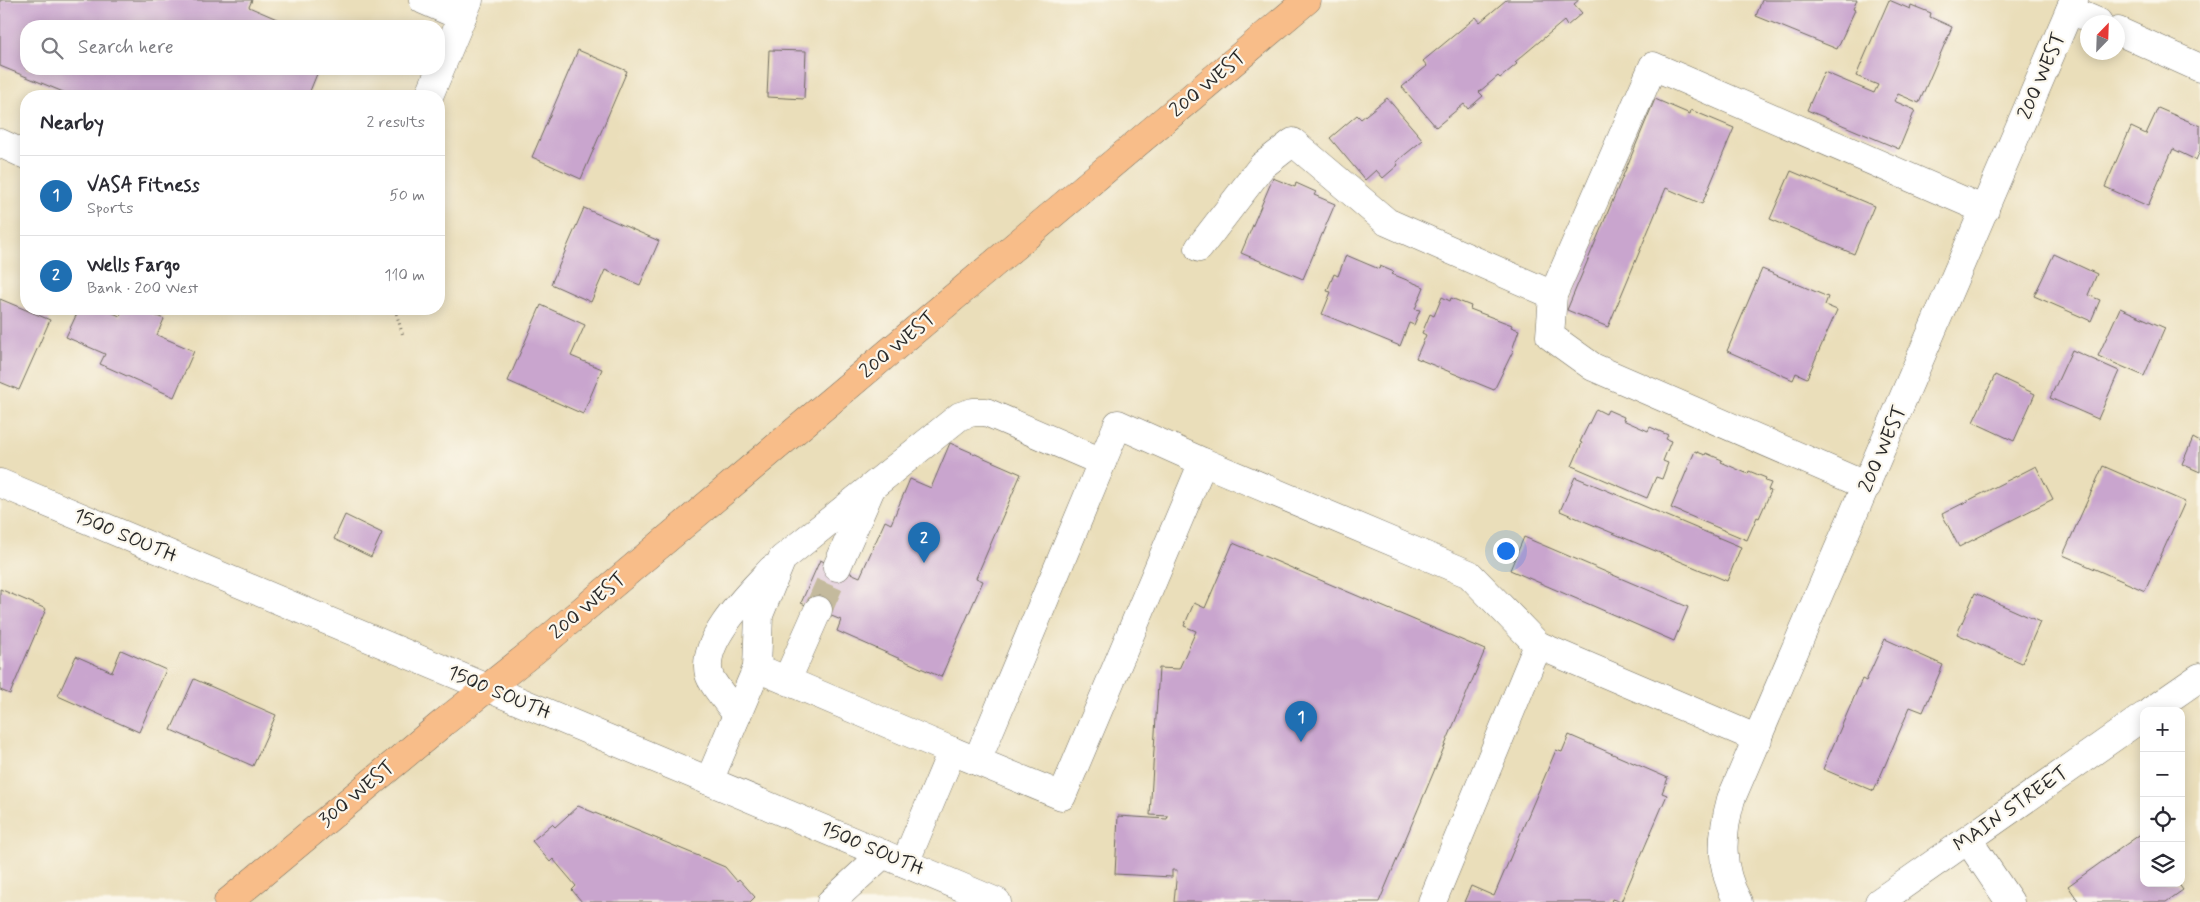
<!DOCTYPE html>
<meta charset="utf-8">
<style>
:root{--surface:#fff;--page:#f7f7f7;--text:#2b2b33;--muted:#7c7c81;--line:#e1e1e2;--accent:#1f6fb2}
body{margin:0;font-family:Mynerve,sans-serif;background:var(--page);color:var(--text)}
.controls{position:absolute;right:15px;bottom:15px;display:grid;overflow:hidden;border-radius:10px;box-shadow:0 2px 12px #0003}
.controls button{width:45px;height:45px;display:grid;place-items:center;padding:0;border:0;border-bottom:1px solid var(--line);background:var(--surface);color:var(--text);font:25px sans-serif}
.compass{position:absolute;left:2080px;top:15px;width:45px;height:45px;border-radius:50%;background:var(--surface);box-shadow:0 2px 12px #0003;rotate:23deg}
.you{position:absolute;left:1505px;top:550px;width:18px;height:18px;margin:-12px;border:4px solid #fff;border-radius:50%;background:#1a73e8;box-shadow:0 0 0 8px #1a73e833}
.badge{display:grid;place-items:center;width:32px;height:32px;border-radius:50%;background:var(--accent);color:#fff;font-size:16px;font-weight:700}
.pin{position:absolute;translate:-50% -41px;filter:drop-shadow(0 1px 2px #0008)}
.pin::after{content:'';position:absolute;top:26px;width:18px;height:15px;background:inherit;clip-path:polygon(0 0,100% 0,50% 100%)}
.list{margin:0;padding:0;list-style:none}
h2{display:flex;justify-content:space-between;align-items:center;height:65px;margin:0;padding:0 20px;font-size:21px}
h2 small{font-size:16px;font-weight:400;color:var(--muted)}
.list li{display:grid;grid-template-columns:32px 1fr auto;gap:15px;align-items:center;box-sizing:border-box;height:80px;padding:0 20px;border-top:1px solid var(--line)}
.list b{display:block;font-size:19px;white-space:nowrap}
.list p{margin:0;font-size:16px;white-space:nowrap;color:var(--muted)}
.list em{font-size:16px;font-style:normal;color:var(--muted)}
.icon{flex:none;width:28px;height:28px;fill:none;stroke:currentColor;stroke-width:2;stroke-linecap:round;stroke-linejoin:round}
.map{position:relative;flex:none;width:2200px;height:902px;overflow:hidden}
.search{position:absolute;background:var(--surface);box-shadow:0 2px 12px #0003;left:20px;top:20px;width:425px;height:55px;display:flex;align-items:center;gap:12px;box-sizing:border-box;padding:0 18px;border-radius:20px;color:var(--muted);font-size:19px}
.panel{position:absolute;background:var(--surface);box-shadow:0 2px 12px #0003;left:20px;top:90px;width:425px;height:225px;border-radius:20px}
.map>svg:first-child{display:block}
.building{fill:#c9a5ce}
.lines{fill:none;stroke-linecap:round;stroke-linejoin:round}
.minor-tunnel{stroke:#c4ba9d;stroke-width:28;stroke-dasharray:28 14;stroke-linecap:butt}
.minor-casing{stroke:#6e6a5d;stroke-width:29}
.major-casing{stroke:#6e6a5d;stroke-width:29}
.path{stroke:#6e6a5d;stroke-width:3;stroke-dasharray:1 4;stroke-linecap:butt}
.minor{stroke:#fff;stroke-width:28}
.major{stroke:#f8bd89;stroke-width:28}
.labels{text-anchor:middle;dominant-baseline:central;stroke-width:4.5;stroke-linejoin:round;paint-order:stroke}
.street-label{font-size:20px;fill:#2b2b2b;stroke:#fbf7ec}
</style>
<div class="map">
<svg width="2200" height="902" viewBox="0 0 2200 902">
<rect width="100%" height="100%" fill="#fbf7ec"/>
<filter id="ink" filterUnits="userSpaceOnUse"><feTurbulence type="fractalNoise" baseFrequency=".02" numOctaves="2"/><feDisplacementMap in="SourceGraphic" scale="10" xChannelSelector="R" yChannelSelector="G"/><feConvolveMatrix kernelMatrix="1 2 1 2 8 2 1 2 1" color-interpolation-filters="sRGB"/></filter>
<filter id="wash" filterUnits="userSpaceOnUse"><feTurbulence type="fractalNoise" baseFrequency=".0096" numOctaves="4" result="noise"/><feDisplacementMap in="SourceGraphic" scale="20" xChannelSelector="R" yChannelSelector="G"/><feGaussianBlur stdDeviation="1.12" result="paint"/><feColorMatrix in="noise" values="0 0 0 0 0 0 0 0 0 0 0 0 0 0 0 0 0 1.4 0 .05"/><feComposite in="paint" operator="in"/></filter>
<g filter="url(#wash)">
<rect width="100%" height="100%" fill="#eadeba"/>
<g id="blocks">
<g class="building">
<polygon points="0,0 252,0 249,7 293,26 26,26 26,69 312,69 311,71 317,74 308,96 73,96 0,66"/>
<polygon points="1506,0 1579,0 1574,4 1582,13 1567,26 1564,21 1515,62 1517,64 1500,78 1498,76 1479,92 1483,96 1468,109 1464,104 1436,127 1402,87 1427,66 1423,61 1476,17 1480,22"/>
<polygon points="1762,0 1857,0 1853,9 1855,10 1837,49 1756,16"/>
<polygon points="1889,0 1910,9 1911,5 1931,13 1930,17 1952,27 1919,103 1898,94 1894,101 1915,110 1899,149 1807,110 1824,72 1874,93 1878,85 1856,76"/>
<polygon points="578,50 627,71 581,179 532,157"/>
<polygon points="769,50 806,51 804,99 767,97"/>
<polygon points="1387,98 1423,140 1396,162 1398,165 1383,178 1376,170 1365,180 1330,138 1357,115 1361,119"/>
<polygon points="1655,99 1690,114 1691,110 1734,128 1702,204 1666,188 1608,327 1567,310"/>
<polygon points="2158,108 2200,126 2200,151 2196,160 2173,149 2148,206 2105,187 2131,127 2146,134"/>
<polygon points="1791,171 1874,206 1854,254 1770,219"/>
<polygon points="1273,178 1295,187 1296,183 1316,192 1314,195 1335,204 1303,279 1241,253"/>
<polygon points="584,208 659,241 640,285 605,270 591,302 551,284"/>
<polygon points="2054,254 2097,274 2088,295 2100,300 2091,321 2034,296"/>
<polygon points="1346,255 1379,269 1380,266 1394,272 1392,274 1424,287 1415,309 1420,310 1414,325 1409,323 1400,346 1322,314 1331,292 1327,291 1334,274 1338,276"/>
<polygon points="1762,269 1828,297 1825,305 1837,310 1807,378 1796,373 1793,380 1727,351"/>
<polygon points="1442,297 1450,301 1451,298 1471,306 1470,309 1512,325 1511,327 1519,330 1512,350 1513,351 1494,390 1416,358 1426,335 1422,333 1430,314 1434,316"/>
<polygon points="0,299 50,320 19,390 0,382"/>
<polygon points="541,305 585,325 571,356 602,369 583,414 508,381"/>
<polygon points="2120,308 2165,328 2144,376 2098,356"/>
<polygon points="79,309 103,309 120,316 123,309 140,309 164,319 157,335 194,351 174,397 100,364 105,354 66,337"/>
<polygon points="2072,350 2119,371 2098,419 2050,398"/>
<polygon points="1995,375 2035,394 2014,441 1973,422"/>
<polygon points="1596,409 1606,414 1608,410 1624,417 1623,420 1648,431 1650,427 1668,435 1666,439 1671,441 1663,461 1668,463 1662,479 1656,477 1647,498 1572,466 1582,443 1580,442"/>
<polygon points="2193,438 2200,442 2200,472 2182,464"/>
<polygon points="950,443 1021,474 976,578 983,581 941,677 837,631 841,620 801,603 820,560 860,577 885,521 891,524 910,479 931,488"/>
<polygon points="1695,451 1705,455 1706,453 1722,460 1721,462 1748,474 1749,471 1766,478 1765,481 1771,483 1768,490 1771,491 1759,518 1757,517 1747,540 1671,508"/>
<polygon points="2036,466 2053,499 1959,547 1942,514"/>
<polygon points="2103,466 2185,502 2145,591 2063,555"/>
<polygon points="1575,477 1741,547 1727,581 1560,511"/>
<polygon points="345,515 382,533 371,557 334,539"/>
<polygon points="1524,537 1688,607 1674,641 1510,570"/>
<polygon points="1233,543 1485,650 1379,902 1174,902 1177,870 1172,870 1172,877 1115,874 1118,816 1167,819 1168,816 1150,815 1159,668 1179,669 1196,631 1184,626 1194,603 1205,608"/>
<polygon points="0,589 46,609 10,694 0,690"/>
<polygon points="1975,593 2040,622 2022,663 1957,634"/>
<polygon points="1885,639 1943,665 1923,712 1910,707 1874,791 1823,769 1862,679 1866,681"/>
<polygon points="121,650 166,670 139,732 58,696 76,656 112,672"/>
<polygon points="194,679 276,715 253,766 171,730"/>
<polygon points="1569,735 1668,778 1662,793 1667,795 1621,902 1612,899 1611,902 1464,902 1471,886 1494,896 1556,750 1562,752"/>
<polygon points="578,806 725,867 737,881 739,879 755,897 750,902 582,902 572,890 576,886 553,859 550,862 532,841 552,824 555,827"/>
<polygon points="2142,833 2144,836 2144,883 2178,883 2183,890 2166,902 2079,902 2068,886"/>
</g>
</g>
</g>
<g filter="url(#ink)">
<use href="#blocks" fill-opacity="0" stroke="#6e6a5d" stroke-width="1"/>
<g class="lines">
<polyline class="minor-tunnel" points="818,610 837,567"/>
<defs>
<g id="minor">
<polyline points="423,0 462,17"/>
<polyline points="2070,10 2098,22"/>
<polyline points="2118,31 2200,68"/>
<polyline points="429,96 469,0"/>
<polyline points="0,143 26,155"/>
<polyline points="1199,248 1262,166 1293,142 1387,222 1553,295"/>
<polyline points="0,483 997,902"/>
<polyline points="1867,486 1593,367 1550,336 1553,295 1653,66 1985,210"/>
<polyline points="837,567 870,491"/>
<polyline points="757,668 952,751"/>
<polyline points="787,680 818,610"/>
<polyline points="2151,711 2200,677"/>
<path d="M737,715c-6,-9 -26,-32 -28,-41 -9,-34 42,-82 63,-105"/>
<polyline points="977,761 1118,424 1203,462"/>
<polyline points="709,781 757,668 759,615 782,559 960,416 973,412 986,412 1102,462"/>
<polyline points="1968,840 2010,902"/>
<polyline points="905,863 952,751 1062,796 1203,462 1469,574 1538,645 1758,739"/>
<polyline points="831,902 883,854"/>
<polyline points="1432,902 1538,645"/>
<path d="M1738,902c-19,-35 -17,-66 -7,-103l343,-799"/>
<polyline points="1879,902 2144,716"/>
</g>
<polyline id="major" points="228,902 443,723 534,651 1307,0"/>
</defs>
<use href="#minor" class="minor-casing"/>
<use href="#major" class="major-casing"/>
<polyline class="path" points="395,309 403,336"/>
<use href="#minor" class="minor"/>
<use href="#major" class="major"/>
</g>
</g>
<g class="labels">
<g class="street-label">
<text transform="translate(2042 76) rotate(-67)">200 WEST</text>
<text transform="translate(1208 84) rotate(-40)">200 WEST</text>
<text transform="translate(898 345) rotate(-40)">200 WEST</text>
<text transform="translate(1883 449) rotate(-67)">200 WEST</text>
<text transform="translate(125 536) rotate(23)">1500 SOUTH</text>
<text transform="translate(588 606) rotate(-40)">200 WEST</text>
<text transform="translate(499 693) rotate(23)">1500 SOUTH</text>
<text transform="translate(357 794) rotate(-40)">300 WEST</text>
<text transform="translate(2011 809) rotate(-35)">MAIN STREET</text>
<text transform="translate(872 849) rotate(23)">1500 SOUTH</text>
</g>
</g>
</svg>
<div class="controls">
<button>+</button>
<button>−</button>
<button><svg class="icon" aria-label="locate" viewBox="0 0 24 24"><circle cx="12" cy="12" r="6"/><path d="M12 2v4M12 18v4M2 12h4M18 12h4"/></svg></button>
<button><svg class="icon" aria-label="layers" viewBox="0 0 24 24"><path d="M12 4l9 5-9 5-9-5zM3 14l9 5 9-5"/></svg></button>
</div>
<svg class="compass" viewBox="-18 -18 36 36"><path d="M0-13l5 13h-10z" fill="#e53935"/><path d="M0 13l5-13h-10z" fill="#7c7c81"/></svg>
<div class="you"></div>
<div class="pin badge" style="left:1301px;top:742px">1</div>
<div class="pin badge" style="left:924px;top:563px">2</div>
<div class="search"><svg class="icon" aria-label="search" viewBox="0 0 24 24"><circle cx="10" cy="10" r="6"/><path d="M15 15l6 6"/></svg>Search here</div>
<section class="panel">
<h2>Nearby<small>2 results</small></h2>
<ul class="list">
<li><span class="badge">1</span><div><b>VASA Fitness</b><p>Sports</p></div><em>50 m</em></li>
<li><span class="badge">2</span><div><b>Wells Fargo</b><p>Bank · 200 West</p></div><em>110 m</em></li>
</ul>
</section>
</div>
